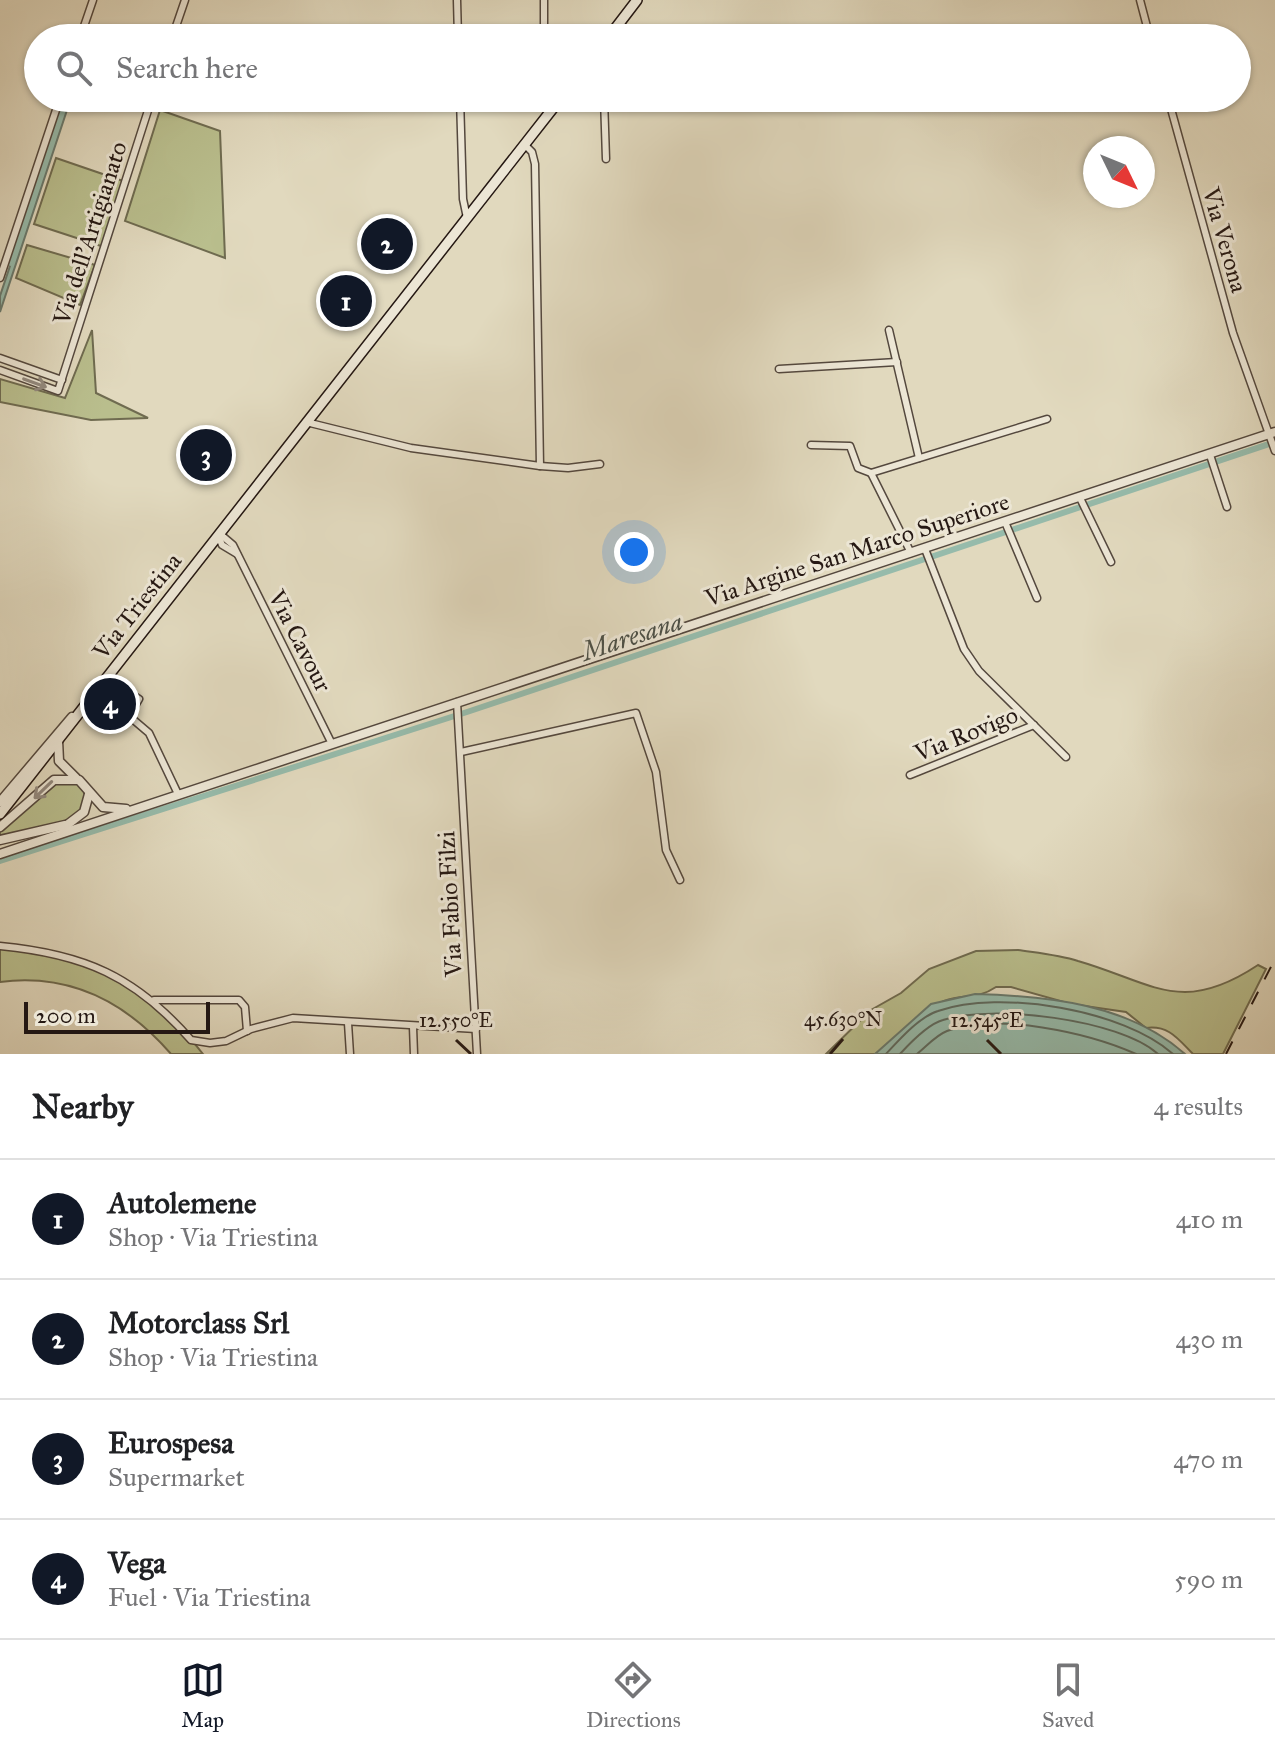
<!DOCTYPE html>
<meta charset="utf-8">
<style>
:root{--surface:#fff;--page:#f2f2f2;--text:#202124;--muted:#757577;--line:#e0e0e0;--accent:#111827}
body{margin:0;font-family:"IM FELL Great Primer",serif;background:var(--page);color:var(--text)}
.compass{position:absolute;left:1083px;top:136px;width:72px;height:72px;border-radius:50%;background:var(--surface);box-shadow:0 2px 6px #0004;rotate:133deg}
.scale{position:absolute;left:24px;bottom:20px;width:186px;box-sizing:border-box;padding-left:8px;border:4px solid #251813;border-top:0;font-size:22px;line-height:28px;white-space:nowrap;color:#251813;-webkit-text-stroke:6px #ece6d5;paint-order:stroke}
.you{position:absolute;left:634px;top:552px;width:28px;height:28px;margin:-20px;border:6px solid #fff;border-radius:50%;background:#1a73e8;box-shadow:0 0 0 12px #1a73e833}
.badge{display:grid;place-items:center;width:52px;height:52px;border-radius:50%;background:var(--accent);color:#fff;font-size:26px;font-weight:700}
.pin{position:absolute;translate:-50% -50%;border:4px solid #fff;box-shadow:0 2px 8px #0006}
.list{margin:0;padding:0;list-style:none}
h2{display:flex;justify-content:space-between;align-items:center;height:104px;margin:0;padding:0 32px;font-size:34px}
h2 small{font-size:26px;font-weight:400;color:var(--muted)}
.list li{display:grid;grid-template-columns:52px 1fr auto;gap:24px;align-items:center;box-sizing:border-box;height:120px;padding:0 32px;border-top:2px solid var(--line)}
.list b{display:block;font-size:30px;white-space:nowrap}
.list p{margin:0;font-size:26px;white-space:nowrap;color:var(--muted)}
.list em{font-size:26px;font-style:normal;color:var(--muted)}
.icon{flex:none;width:44px;height:44px;fill:none;stroke:currentColor;stroke-width:2;stroke-linecap:round;stroke-linejoin:round}
.map{position:relative;flex:none;width:1275px;height:1054px;overflow:hidden}
.search{position:absolute;background:var(--surface);box-shadow:0 2px 6px #0004;left:24px;right:24px;top:24px;height:88px;display:flex;align-items:center;gap:20px;box-sizing:border-box;padding:0 28px;border-radius:44px;color:var(--muted);font-size:30px}
.sheet{height:584px;background:var(--surface)}
nav{display:flex;justify-content:space-around;align-items:center;box-sizing:border-box;height:112px;border-top:2px solid var(--line);background:var(--surface);font-size:22px;color:var(--muted)}
nav a{display:grid;justify-items:center;gap:4px}
nav .on{color:var(--accent)}
.map>svg:first-child{display:block}
.green{fill:#b9be8d;stroke:#6f6b50;stroke-width:2}
.water{fill:#96bbab;stroke:#697a6e;stroke-width:2}
.lines{fill:none;stroke-linecap:round;stroke-linejoin:round}
.shore{stroke:#5e6a5f;stroke-width:2}
.canal{stroke:#96bbab;stroke-width:6}
.minor-casing{stroke:#54483e;stroke-width:9}
.tertiary-casing{stroke:#54483e;stroke-width:11}
.secondary-casing{stroke:#251813;stroke-width:12}
.minor{stroke:#ece6d5;stroke-width:6}
.tertiary{stroke:#ece6d5;stroke-width:8}
.secondary{stroke:#ece6d5;stroke-width:9}
.rail{stroke:#251813;stroke-width:2;stroke-dasharray:14 14;stroke-linecap:butt}
.oneway{stroke:#92897e}
.ticks{fill:none;stroke:#251813;stroke-width:3}
.labels{text-anchor:middle;dominant-baseline:central;stroke-width:6;stroke-linejoin:round;paint-order:stroke}
.street-label{font-size:24px;fill:#251813;stroke:#ece6d5}
.water-label{font-size:26px;font-style:italic;fill:#4d5148;stroke:#ece6d5}
.ticks-label{font-size:20px;text-anchor:middle;fill:#251813;stroke:#ece6d5;stroke-width:6;stroke-linejoin:round;paint-order:stroke}
</style>
<div class="map">
<svg width="1275" height="1054" viewBox="0 0 1275 1054">
<rect width="100%" height="100%" fill="#e1d9be"/>
<filter id="stains"><feTurbulence type="fractalNoise" baseFrequency=".0025" numOctaves="4"/><feColorMatrix values="0 0 0 0 .2 0 0 0 0 .09 0 0 0 0 .02 0 0 0 .5 -.17"/></filter>
<radialGradient id="worn" r=".72"><stop offset=".6" stop-color="#630" stop-opacity="0"/><stop offset="1" stop-color="#630" stop-opacity=".3"/></radialGradient>
<g class="green">
<polygon points="160,110 220,131 225,258 125,221"/>
<polygon points="56,158 123,181 104,247 34,224"/>
<polygon points="27,245 95,265 80,305 16,278"/>
<polygon points="92,330 96,393 148,418 91,420 0,402 0,379 65,398"/>
<path d="M55,782l22,1c38,37 -56,52 -77,52v-5z"/>
<path d="M0,945c98,8 142,32 203,109h-32c-45,-52 -101,-81 -171,-72z"/>
<path d="M1018,950c20,3 41,5 60,11 76,22 103,55 180,4l8,4 -43,85h-30c-15,-15 -24,-29 -47,-26l-20,-16 -55,-8 -60,-17h-15c-21,14 -31,6 -52,14 -24,9 -43,35 -61,53h-57l45,-44 30,-17 28,-24 47,-18z"/>
</g>
<g class="water">
<polygon points="66,98 71,98 0,312 0,296"/>
<path d="M975,994c73,2 154,10 210,60h-310l56,-50z"/>
</g>
<g class="lines">
<g class="shore">
<path d="M886,1054c13,-14 33,-37 52,-43 62,-22 186,-1 235,43"/>
<path d="M900,1054c10,-11 28,-30 43,-34 49,-16 176,-1 215,34"/>
<path d="M917,1054c9,-7 19,-19 30,-23 49,-19 142,2 189,23"/>
</g>
<g class="canal">
<polyline points="11,263 66,98"/>
<polyline points="0,861 467,712 1275,442"/>
</g>
<defs>
<g id="minor">
<polyline points="457,0 458,38"/>
<polyline points="1140,0 1150,38"/>
<polyline points="80,38 93,0"/>
<polyline points="172,38 185,0"/>
<polyline points="544,38 544,0"/>
<polyline points="460,98 463,199 467,218"/>
<polyline points="546,98 549,113"/>
<polyline points="604,98 606,159"/>
<polyline points="1168,98 1233,333 1275,451"/>
<polyline points="0,278 60,98"/>
<polyline points="889,330 919,458"/>
<polyline points="0,358 62,380"/>
<polyline points="779,369 897,362"/>
<polyline points="0,370 58,391 152,98"/>
<polyline points="306,422 411,448 540,466 535,164 532,152 524,144"/>
<polyline points="811,445 850,446 858,468 871,473"/>
<polyline points="1210,455 1227,507"/>
<polyline points="540,466 568,468 600,464"/>
<polyline points="1080,498 1111,562"/>
<polyline points="1005,522 1037,598"/>
<polyline points="220,534 233,545 332,744"/>
<polyline points="218,535 222,545 237,554"/>
<polyline points="925,549 964,649 979,671 1066,757"/>
<polyline points="911,553 871,473 1047,419"/>
<polyline points="107,678 139,699 129,716 149,733 178,794"/>
<polyline points="457,702 477,1054"/>
<polyline points="461,752 636,713 656,772 666,850 680,880"/>
<polyline points="910,775 1034,725"/>
<path d="M0,946c84,8 135,30 191,94l19,3 16,-2 25,-12 42,-11 183,11"/>
<polyline points="154,1000 239,1000 245,1007 247,1031"/>
<polyline points="348,1023 350,1054"/>
<polyline points="413,1027 414,1054"/>
</g>
<g id="tertiary">
<polyline points="58,740 59,761 76,778"/>
<polyline points="0,802 72,717"/>
<polyline points="0,827 54,780 79,780 103,807 126,809"/>
<polyline points="63,828 84,812 89,794"/>
<polyline points="0,840 65,825"/>
<polyline points="0,854 1275,432"/>
</g>
<g id="secondary">
<polyline points="608,38 637,0"/>
<polyline points="0,814 561,98"/>
</g>
</defs>
<use href="#minor" class="minor-casing"/>
<use href="#tertiary" class="tertiary-casing"/>
<use href="#secondary" class="secondary-casing"/>
<use href="#minor" class="minor"/>
<use href="#tertiary" class="tertiary"/>
<use href="#secondary" class="secondary"/>
<polyline class="rail" points="1226,1054 1275,959"/>
</g>
<defs><path id="oneway-shaft" d="M-6 0H5M1.5-3L5.5 0L1.5 3" fill="none" stroke-width="1.6" stroke-linecap="round" stroke-linejoin="round" transform="scale(2)"/></defs>
<g class="oneway">
<use href="#oneway-shaft" transform="translate(35 383) rotate(20)"/>
<use href="#oneway-shaft" transform="translate(43 790) rotate(136)"/>
</g>
<path class="ticks" d="M456,1040l15,14M987,1040l14,14M830,1054l13,-15"/>
<g class="labels">
<g class="street-label">
<text transform="translate(90 233) rotate(-72)">Via dell'Artigianato</text>
<text transform="translate(1225 240) rotate(74)">Via Verona</text>
<text transform="translate(857 550) rotate(-18)">Via Argine San Marco Superiore</text>
<text transform="translate(137 606) rotate(-52)">Via Triestina</text>
<text transform="translate(300 641) rotate(63)">Via Cavour</text>
<text transform="translate(966 734) rotate(-22)">Via Rovigo</text>
<text transform="translate(450 904) rotate(-93)">Via Fabio Filzi</text>
</g>
<g class="water-label">
<text transform="translate(632 636) rotate(-18)">Maresana</text>
</g>
</g>
<g class="ticks-label">
<text x="843" y="1026">45.630°N</text>
<text x="456" y="1027">12.550°E</text>
<text x="987" y="1027">12.545°E</text>
</g>
<rect width="100%" height="100%" filter="url(#stains)"/>
<rect width="100%" height="100%" fill="url(#worn)"/>
</svg>
<svg class="compass" viewBox="-18 -18 36 36"><path d="M0-13l5 13h-10z" fill="#e53935"/><path d="M0 13l5-13h-10z" fill="#757577"/></svg>
<div class="scale">200 m</div>
<div class="you"></div>
<div class="pin badge" style="left:346px;top:301px">1</div>
<div class="pin badge" style="left:387px;top:244px">2</div>
<div class="pin badge" style="left:206px;top:455px">3</div>
<div class="pin badge" style="left:110px;top:704px">4</div>
<div class="search"><svg class="icon" aria-label="search" viewBox="0 0 24 24"><circle cx="10" cy="10" r="6"/><path d="M15 15l6 6"/></svg>Search here</div>
</div>
<section class="sheet">
<h2>Nearby<small>4 results</small></h2>
<ul class="list">
<li><span class="badge">1</span><div><b>Autolemene</b><p>Shop · Via Triestina</p></div><em>410 m</em></li>
<li><span class="badge">2</span><div><b>Motorclass Srl</b><p>Shop · Via Triestina</p></div><em>430 m</em></li>
<li><span class="badge">3</span><div><b>Eurospesa</b><p>Supermarket</p></div><em>470 m</em></li>
<li><span class="badge">4</span><div><b>Vega</b><p>Fuel · Via Triestina</p></div><em>590 m</em></li>
</ul>
</section>
<nav>
<a class="on"><svg class="icon" aria-label="map" viewBox="0 0 24 24"><path d="M3 6l6-2 6 2 6-2v14l-6 2-6-2-6 2zM9 4v14M15 6v14"/></svg>Map</a>
<a><svg class="icon" aria-label="directions" viewBox="0 0 24 24"><path d="M12 3l9 9-9 9-9-9zM9 14v-3h6M13 9l2 2-2 2"/></svg>Directions</a>
<a><svg class="icon" aria-label="saved" viewBox="0 0 24 24"><path d="M7 4h10v16l-5-4-5 4z"/></svg>Saved</a>
</nav>
